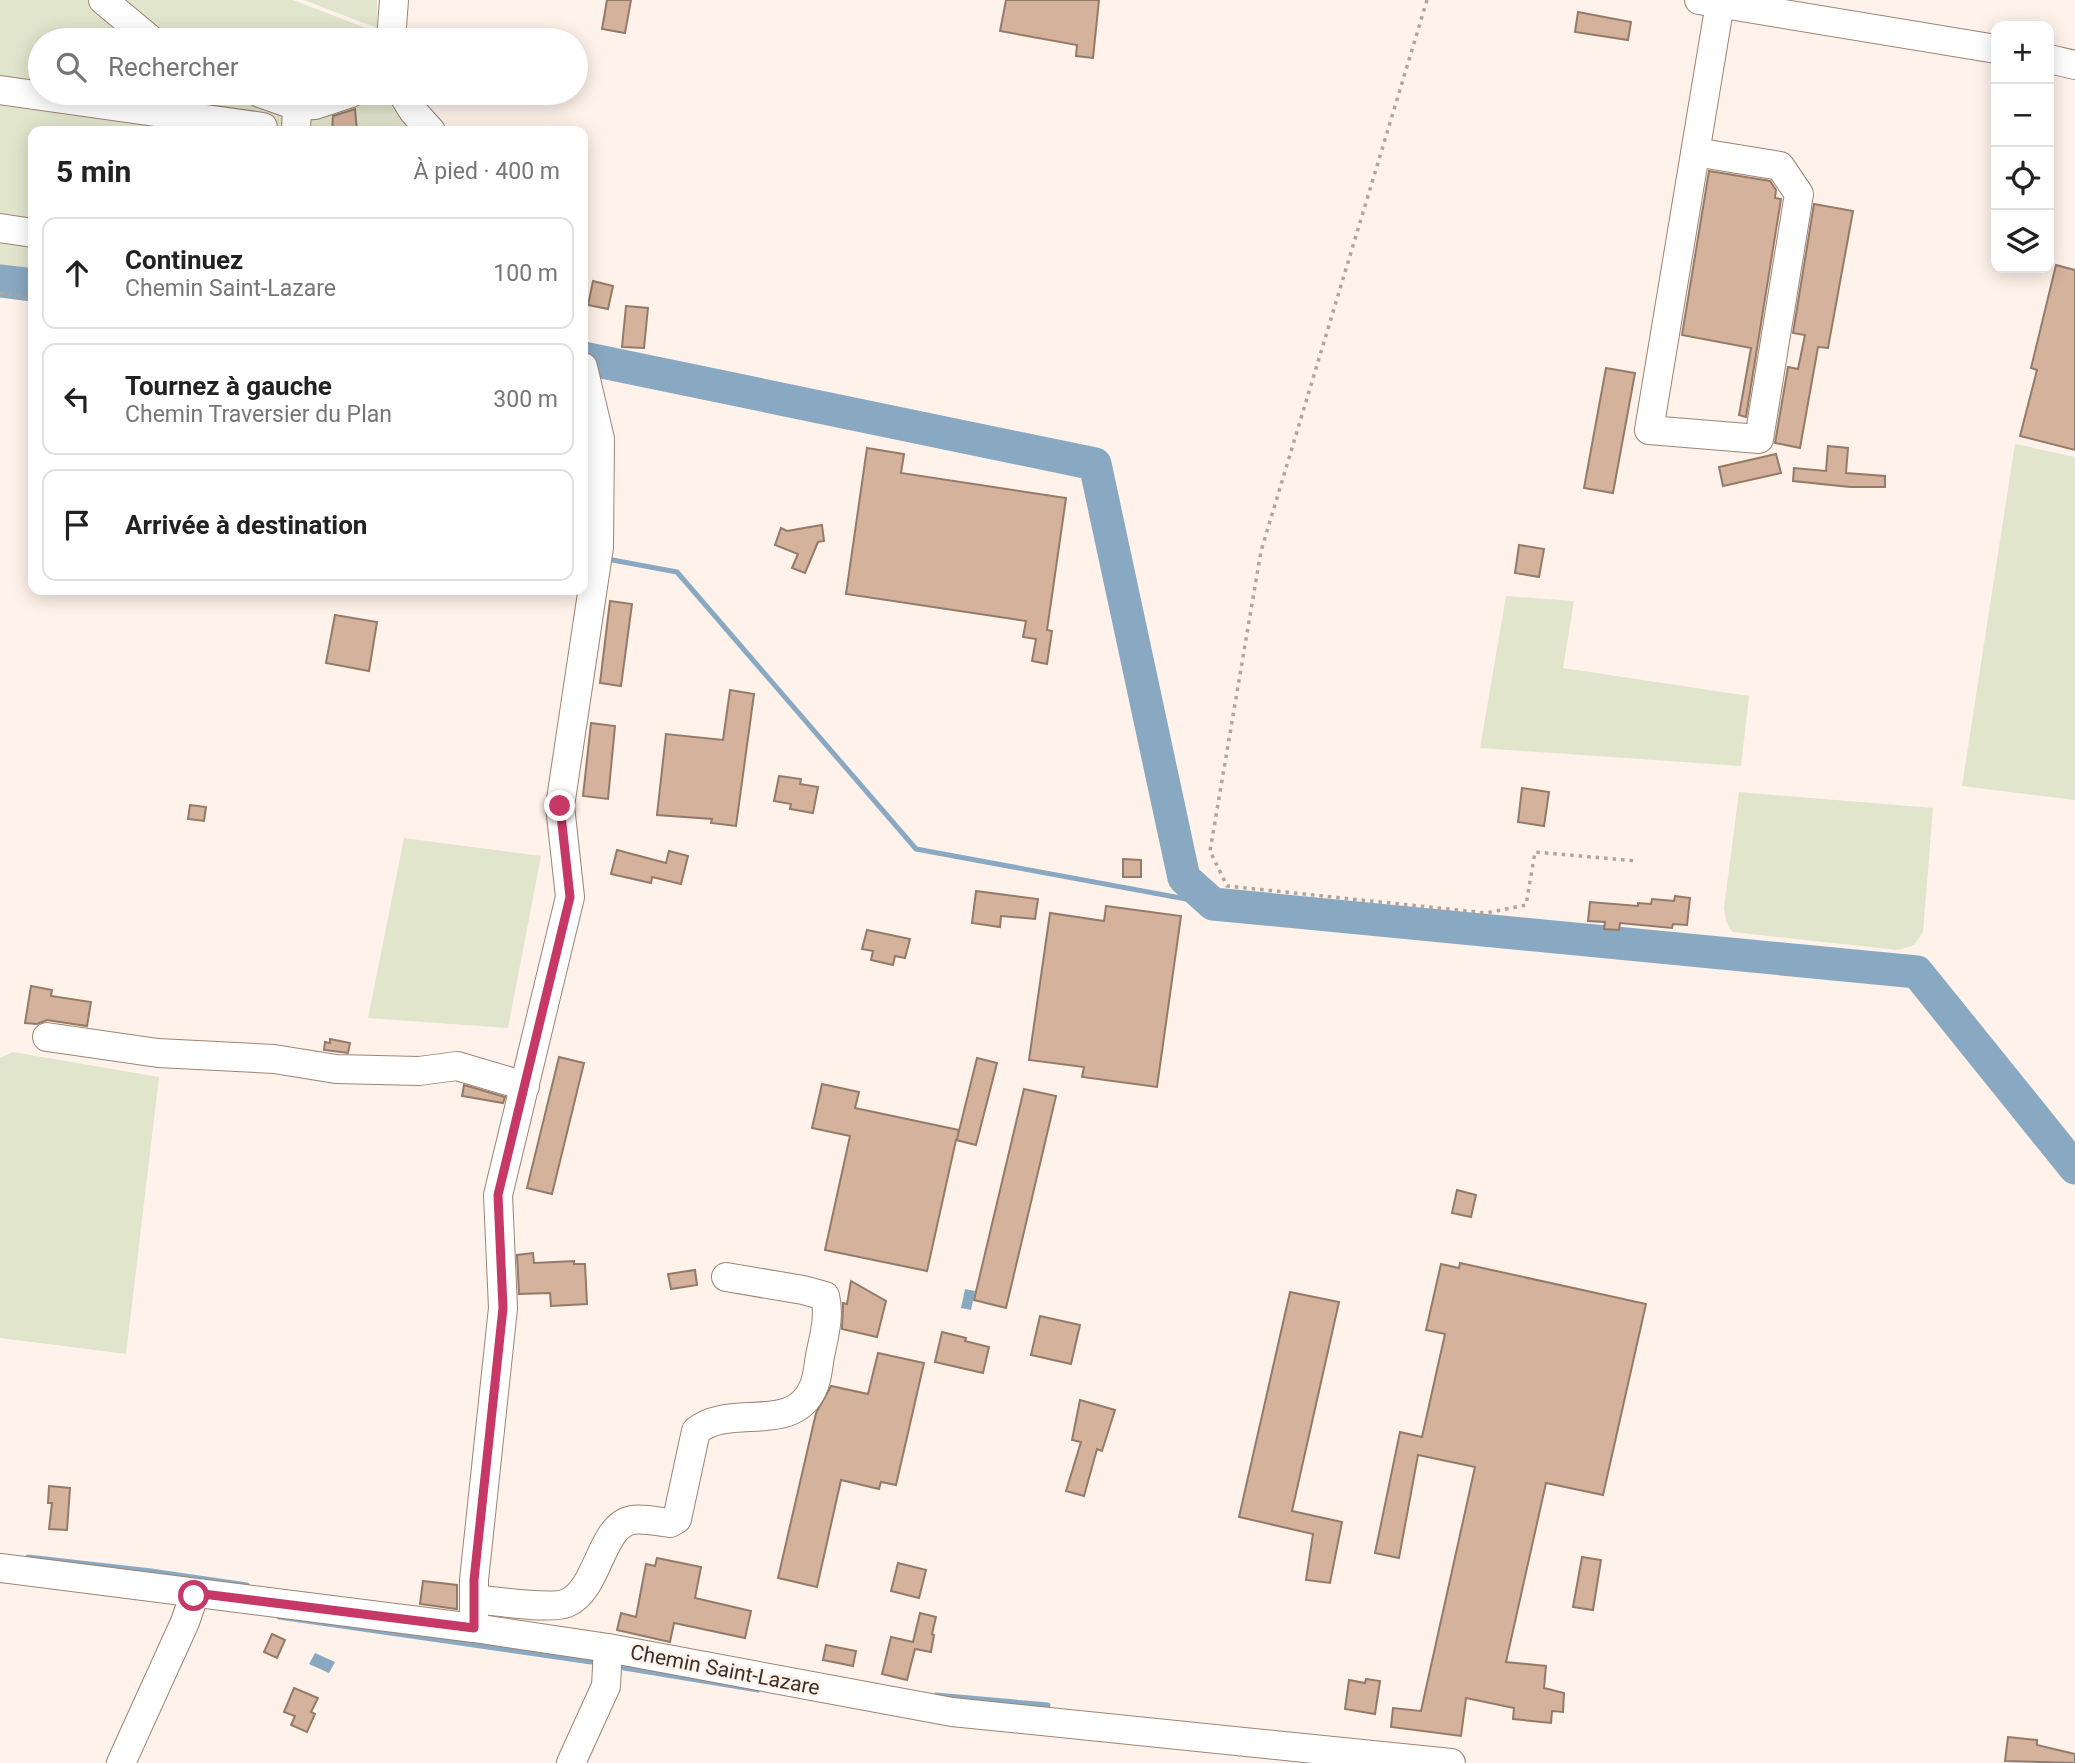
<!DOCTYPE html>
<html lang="fr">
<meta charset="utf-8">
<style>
:root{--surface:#fff;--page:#f6f6f6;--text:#222;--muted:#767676;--line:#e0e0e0}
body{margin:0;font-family:Roboto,sans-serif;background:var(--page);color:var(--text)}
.controls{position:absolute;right:21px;top:21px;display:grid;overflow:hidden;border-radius:14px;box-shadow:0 4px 18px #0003}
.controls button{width:63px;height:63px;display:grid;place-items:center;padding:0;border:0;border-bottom:2px solid var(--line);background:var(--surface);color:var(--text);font:35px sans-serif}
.stop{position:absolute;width:21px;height:21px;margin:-16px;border:5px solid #c63865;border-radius:50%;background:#fff}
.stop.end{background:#c63865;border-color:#fff;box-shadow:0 2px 7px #0008}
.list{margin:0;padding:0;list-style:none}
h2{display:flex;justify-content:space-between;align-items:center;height:91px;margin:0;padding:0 28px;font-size:30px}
h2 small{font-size:23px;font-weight:400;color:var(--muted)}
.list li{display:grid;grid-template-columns:46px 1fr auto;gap:21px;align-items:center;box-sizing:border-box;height:112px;margin:0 14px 14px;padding:0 14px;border:2px solid var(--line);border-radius:14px}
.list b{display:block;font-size:26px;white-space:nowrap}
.list p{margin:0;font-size:23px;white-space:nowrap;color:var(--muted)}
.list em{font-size:23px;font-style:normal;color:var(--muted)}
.icon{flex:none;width:38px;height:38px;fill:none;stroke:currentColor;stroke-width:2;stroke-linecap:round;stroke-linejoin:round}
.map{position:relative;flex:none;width:2075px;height:1763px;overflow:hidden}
.search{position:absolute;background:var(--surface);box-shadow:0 4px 18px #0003;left:28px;top:28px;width:560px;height:77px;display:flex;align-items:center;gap:18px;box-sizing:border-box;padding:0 24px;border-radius:38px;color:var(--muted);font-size:26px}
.panel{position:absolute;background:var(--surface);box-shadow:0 4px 18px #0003;left:28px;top:126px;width:560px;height:469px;border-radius:14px}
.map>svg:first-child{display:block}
.green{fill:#e1e5cc}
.water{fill:#89a8c2}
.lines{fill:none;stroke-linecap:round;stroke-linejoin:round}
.stream{stroke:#89a8c2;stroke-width:5}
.river{stroke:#89a8c2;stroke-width:33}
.building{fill:#d5b29c;stroke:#947a68;stroke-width:2}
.minor-casing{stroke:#9e8371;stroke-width:30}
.path{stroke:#b0a59d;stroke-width:3.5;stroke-dasharray:3.5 5;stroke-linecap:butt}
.minor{stroke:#fff;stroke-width:28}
.route{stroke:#c63865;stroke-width:9}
.labels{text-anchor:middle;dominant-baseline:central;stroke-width:5;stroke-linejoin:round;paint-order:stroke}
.street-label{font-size:21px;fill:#3c312a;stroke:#fef2ea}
</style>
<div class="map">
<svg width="2075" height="1763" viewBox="0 0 2075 1763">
<rect width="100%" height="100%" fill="#fef2ea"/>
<g class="green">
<polygon points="0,0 293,0 381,34 382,40 40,40 40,93 394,93 420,131 33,131 33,276 0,272"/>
<polygon points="304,0 377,0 377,28"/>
<polygon points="2015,444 2075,457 2075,800 1962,786"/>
<polygon points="1506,596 1574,601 1563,668 1749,696 1741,766 1480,748"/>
<polygon points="1739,792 1933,808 1923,932 1914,945 1898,950 1732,932 1726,921 1724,908"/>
<polygon points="404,838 541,856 508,1028 368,1018"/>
<polygon points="13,1052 159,1077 126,1354 0,1338 0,1058"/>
</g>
<g class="water">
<polygon points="965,1289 975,1291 971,1310 961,1308"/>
<polygon points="315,1653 335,1662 329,1673 309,1664"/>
</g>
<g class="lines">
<g class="stream">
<polyline points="607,559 677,572 916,849 1213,904"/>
<polyline points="28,1557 151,1571 247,1585"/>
<polyline points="279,1617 591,1662"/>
<polyline points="624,1668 758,1690"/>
<polyline points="936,1695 1048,1705"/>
</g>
<g class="river">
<polyline points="0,281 33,285"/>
<polyline points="583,358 1095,464 1184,878 1213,904 1917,972 2075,1168"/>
</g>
</g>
<g class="building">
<polygon points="607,0 631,0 625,33 602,29"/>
<polygon points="1006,0 1099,0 1093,58 1076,56 1077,45 1000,31"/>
<polygon points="1578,12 1631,22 1628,40 1575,32"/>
<polygon points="355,109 357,131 332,131 333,116"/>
<polygon points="1709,171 1770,181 1776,190 1775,198 1781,199 1746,417 1739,415 1751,348 1682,335"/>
<polygon points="1814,204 1853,211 1828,348 1818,347 1800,448 1775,443 1788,367 1798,369 1805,335 1793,333"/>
<polygon points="2056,265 2075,270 2075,450 2020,436 2037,370 2031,368"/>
<polygon points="593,281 613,286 608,309 588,305"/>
<polygon points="626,306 648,308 644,348 622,347"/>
<polygon points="1606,368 1635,373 1613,493 1584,488"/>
<polygon points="1828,446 1848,448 1846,473 1885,476 1885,487 1850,487 1793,481 1794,468 1826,471"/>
<polygon points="867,448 904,454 901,473 1066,498 1047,630 1052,631 1047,664 1032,661 1036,639 1023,637 1026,621 846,594"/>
<polygon points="1776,454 1781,473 1723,486 1719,467"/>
<polygon points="822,525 824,541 818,542 805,573 792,568 798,554 775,545 781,528 787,531"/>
<polygon points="1519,545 1544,549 1539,577 1515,573"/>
<polygon points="610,601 632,604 621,686 600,683"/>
<polygon points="335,615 377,622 369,671 326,663"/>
<polygon points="730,690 754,694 736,826 711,823 712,819 657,815 666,734 723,740"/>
<polygon points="591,723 615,726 608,799 583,796"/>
<polygon points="779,776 801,779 800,784 818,787 813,813 790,809 791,804 774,801"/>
<polygon points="1522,788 1549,792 1544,826 1518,822"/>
<polygon points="190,805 206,807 204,821 188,819"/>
<polygon points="617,850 666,863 669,851 688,856 681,884 652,877 651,883 611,874"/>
<polygon points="1123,859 1141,860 1141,877 1123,877"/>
<polygon points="976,891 1038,899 1035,919 1001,916 1000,927 972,923"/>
<polygon points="1675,896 1690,898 1687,925 1673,924 1672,928 1620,923 1619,930 1604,929 1605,922 1588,921 1590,902 1638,906 1638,903 1651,904 1652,899 1674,901"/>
<polygon points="1106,906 1181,916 1157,1087 1082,1077 1084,1067 1029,1060 1050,913 1104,921"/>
<polygon points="867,930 910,939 905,958 895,956 893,965 871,960 873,951 862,949"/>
<polygon points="31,986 52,990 51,996 91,1002 87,1026 47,1020 37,1024 25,1023"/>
<polygon points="330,1039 350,1043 348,1053 324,1050 325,1042 330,1043"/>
<polygon points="559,1057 584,1063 552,1194 527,1188"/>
<polygon points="977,1058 997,1063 976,1145 956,1140 927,1271 825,1250 850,1136 812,1128 822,1084 859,1092 855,1108 959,1130 957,1139"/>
<polygon points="464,1085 505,1097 503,1103 462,1096"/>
<polygon points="1024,1089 1056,1096 1006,1308 974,1300"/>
<polygon points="1457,1190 1476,1195 1471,1217 1452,1213"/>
<polygon points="533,1253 534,1263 574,1261 574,1264 585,1264 587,1304 551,1306 550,1293 519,1294 517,1255"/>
<polygon points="1460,1263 1646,1304 1603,1495 1546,1483 1506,1662 1546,1666 1544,1688 1564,1693 1563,1712 1552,1711 1551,1723 1513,1719 1514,1708 1466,1698 1461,1736 1391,1727 1393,1708 1421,1711 1475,1467 1418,1455 1399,1558 1375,1553 1400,1432 1422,1437 1445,1334 1426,1330 1441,1264 1459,1268"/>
<polygon points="695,1270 697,1285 671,1289 668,1274"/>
<polygon points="851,1281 886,1301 877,1337 842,1329 843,1303 847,1304"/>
<polygon points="1290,1292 1339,1302 1292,1511 1342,1522 1330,1583 1306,1580 1313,1534 1239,1517"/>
<polygon points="1040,1316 1080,1325 1071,1364 1031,1355"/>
<polygon points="942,1332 966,1338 965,1341 989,1347 983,1373 935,1362"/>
<polygon points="878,1353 924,1363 896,1485 881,1482 879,1489 841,1480 817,1587 778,1578 816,1413 831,1386 868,1394"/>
<polygon points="1080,1400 1115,1410 1102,1451 1097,1449 1084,1496 1066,1491 1081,1442 1072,1440"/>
<polygon points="49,1486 70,1488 67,1530 49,1529 52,1503 48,1503"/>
<polygon points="1582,1557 1601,1560 1593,1610 1573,1607"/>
<polygon points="657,1558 701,1567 695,1598 751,1611 745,1638 674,1623 670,1642 617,1630 621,1613 636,1617 646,1564 655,1566"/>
<polygon points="898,1563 926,1570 919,1598 891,1591"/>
<polygon points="423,1581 457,1585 457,1609 420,1604"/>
<polygon points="920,1613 936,1617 932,1634 934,1635 931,1652 915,1649 907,1680 882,1674 891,1637 913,1642"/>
<polygon points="272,1634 285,1640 277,1658 264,1652"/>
<polygon points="826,1645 856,1651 853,1666 823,1660"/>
<polygon points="1366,1679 1380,1681 1375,1714 1345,1709 1349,1680 1365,1683"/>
<polygon points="294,1688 318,1698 311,1712 315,1714 307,1732 291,1725 295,1716 284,1712"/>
<polygon points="2008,1737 2037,1740 2037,1745 2075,1754 2075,1763 2005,1761"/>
</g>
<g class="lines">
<defs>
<g id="minor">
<polyline points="103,0 151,40"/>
<polyline points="1699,0 1996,49"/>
<polyline points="391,40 394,0"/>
<polyline points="2049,59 2075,65"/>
<polyline points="0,90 263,127 261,131"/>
<polyline points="260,93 297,106 315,105 351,93"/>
<polyline points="402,93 413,111 431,131"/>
<polyline points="296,131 297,106"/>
<polyline points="1695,152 1780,166 1799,194 1759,439 1649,430 1720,3"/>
<polyline points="0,228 33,233"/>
<polyline points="47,1037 158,1053 274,1059 336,1069 419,1071 457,1066 525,1086"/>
<polyline points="0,1568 474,1628 608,1648 952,1712 1451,1763"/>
<path d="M474,1599c21,2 76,11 93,4 32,-14 33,-77 65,-83 12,-2 27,2 38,3l7,-4 19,-88c33,-28 97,4 117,-43 5,-10 5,-22 7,-32 4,-20 10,-40 5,-60l-22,-6 -77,-13"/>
<polyline points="474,1628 474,1580 503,1308 498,1195 570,897 560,806 599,547 600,439 583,367"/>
<polyline points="121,1763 185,1622 195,1593"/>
<polyline points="571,1763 606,1686 608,1648"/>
</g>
</defs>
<use href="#minor" class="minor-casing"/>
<g class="path">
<polyline points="1427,0 1261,551 1210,851 1227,886 1486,913 1526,905 1535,852 1637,861"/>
<polyline points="0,293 33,298"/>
</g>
<use href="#minor" class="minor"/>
</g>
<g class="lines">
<polyline class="route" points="194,1596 195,1593 474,1628 474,1580 503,1308 498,1195 570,897 560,806"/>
</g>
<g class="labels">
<g class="street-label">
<text transform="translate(725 1670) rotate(11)">Chemin Saint-Lazare</text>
</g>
</g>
</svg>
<div class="controls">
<button>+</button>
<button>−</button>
<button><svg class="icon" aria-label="locate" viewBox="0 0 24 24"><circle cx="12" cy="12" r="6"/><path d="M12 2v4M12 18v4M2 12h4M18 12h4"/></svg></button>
<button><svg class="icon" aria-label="layers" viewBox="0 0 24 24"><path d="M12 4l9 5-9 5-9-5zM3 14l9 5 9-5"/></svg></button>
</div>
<div class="stop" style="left:194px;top:1596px"></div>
<div class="stop end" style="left:560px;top:806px"></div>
<div class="search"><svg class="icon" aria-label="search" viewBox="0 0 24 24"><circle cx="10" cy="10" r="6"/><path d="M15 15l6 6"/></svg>Rechercher</div>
<section class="panel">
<h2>5 min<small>À pied · 400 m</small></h2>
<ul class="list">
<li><svg class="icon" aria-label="ahead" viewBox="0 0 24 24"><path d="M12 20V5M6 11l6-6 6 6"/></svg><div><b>Continuez</b><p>Chemin Saint-Lazare</p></div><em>100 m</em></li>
<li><svg class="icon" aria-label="left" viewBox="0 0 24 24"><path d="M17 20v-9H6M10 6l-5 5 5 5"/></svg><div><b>Tournez à gauche</b><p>Chemin Traversier du Plan</p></div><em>300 m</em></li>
<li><svg class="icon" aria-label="arrive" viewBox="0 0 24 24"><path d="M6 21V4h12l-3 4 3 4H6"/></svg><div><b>Arrivée à destination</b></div></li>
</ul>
</section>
</div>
